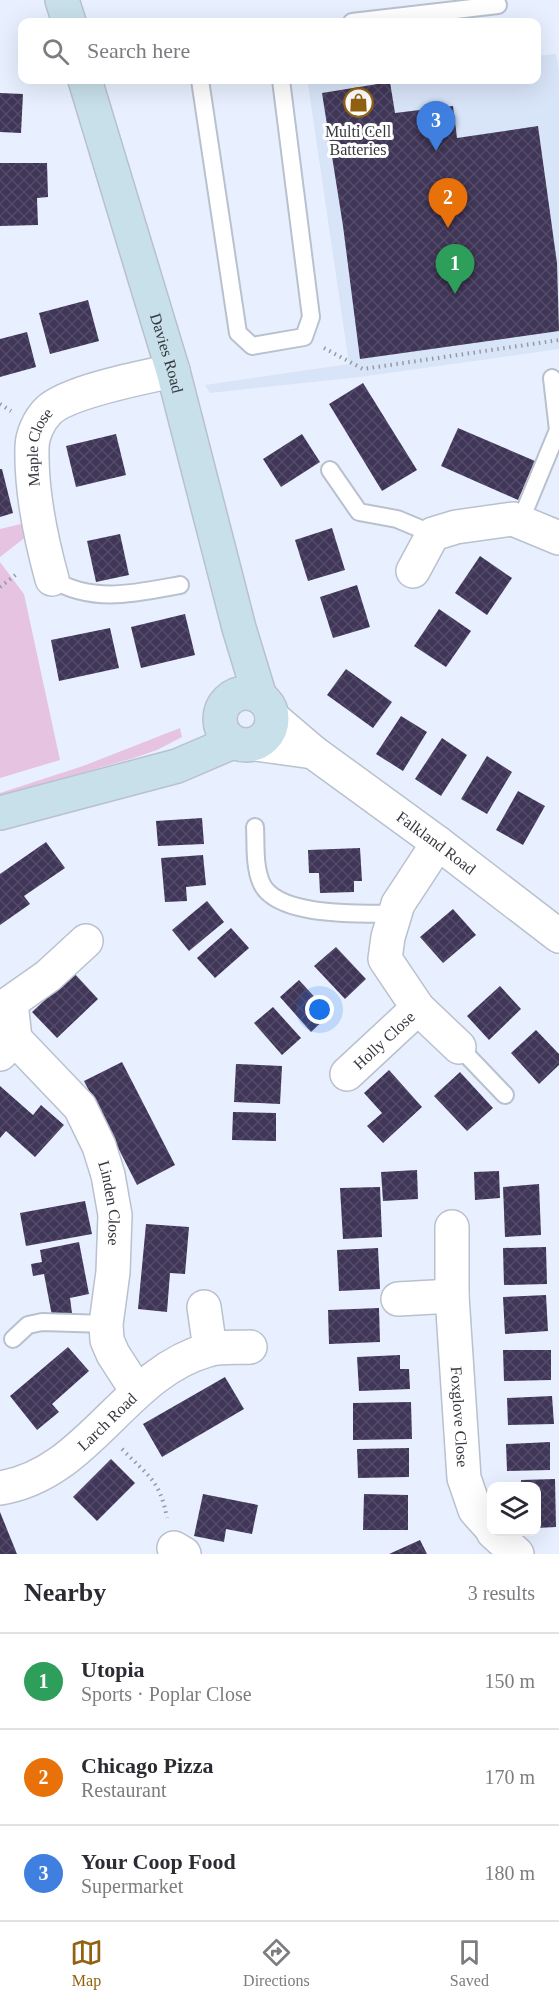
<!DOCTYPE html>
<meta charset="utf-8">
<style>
:root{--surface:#fff;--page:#f2f2f3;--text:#2b2b33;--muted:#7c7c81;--line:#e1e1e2;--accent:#926211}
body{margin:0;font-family:"Times New Roman",serif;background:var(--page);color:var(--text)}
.controls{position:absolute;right:18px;bottom:18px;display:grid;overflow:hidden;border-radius:12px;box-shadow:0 6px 24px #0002}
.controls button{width:54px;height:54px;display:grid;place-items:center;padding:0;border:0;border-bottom:2px solid var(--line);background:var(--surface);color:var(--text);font:30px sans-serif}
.you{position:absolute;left:320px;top:1010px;width:21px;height:21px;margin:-15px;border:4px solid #fff;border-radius:50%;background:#1a73e8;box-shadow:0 0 0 9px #1a73e833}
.badge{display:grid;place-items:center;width:39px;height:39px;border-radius:50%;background:var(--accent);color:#fff;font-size:20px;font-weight:700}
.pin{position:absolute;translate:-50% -50px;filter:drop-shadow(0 2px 3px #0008)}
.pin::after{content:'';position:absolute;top:32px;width:21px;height:18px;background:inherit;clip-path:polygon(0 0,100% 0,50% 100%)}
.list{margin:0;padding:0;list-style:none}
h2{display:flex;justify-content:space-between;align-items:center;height:78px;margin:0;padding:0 24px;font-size:26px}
h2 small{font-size:20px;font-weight:400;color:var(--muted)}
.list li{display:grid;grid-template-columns:39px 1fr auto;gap:18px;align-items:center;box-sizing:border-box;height:96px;padding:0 24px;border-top:2px solid var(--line)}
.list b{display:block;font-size:22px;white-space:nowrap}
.list p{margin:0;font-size:20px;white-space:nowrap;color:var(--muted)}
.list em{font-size:20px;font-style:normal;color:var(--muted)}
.icon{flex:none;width:33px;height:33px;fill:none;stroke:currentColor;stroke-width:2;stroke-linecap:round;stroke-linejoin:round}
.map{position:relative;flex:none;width:559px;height:1554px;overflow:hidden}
.search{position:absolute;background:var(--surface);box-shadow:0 6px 24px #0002;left:18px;right:18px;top:18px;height:66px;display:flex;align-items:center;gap:15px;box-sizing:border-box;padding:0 21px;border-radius:12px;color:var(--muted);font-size:22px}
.sheet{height:366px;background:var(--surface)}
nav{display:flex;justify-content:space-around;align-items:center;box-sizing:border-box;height:84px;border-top:2px solid var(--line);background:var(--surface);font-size:16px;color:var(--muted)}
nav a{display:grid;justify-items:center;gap:3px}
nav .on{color:var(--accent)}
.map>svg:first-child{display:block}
.built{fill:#d8e4f8}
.green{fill:#e6c4e1}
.building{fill:url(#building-cross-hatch)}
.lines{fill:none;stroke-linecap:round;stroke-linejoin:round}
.lane-casing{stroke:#b9c0ce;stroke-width:20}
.street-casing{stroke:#b9c0ce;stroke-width:36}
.secondary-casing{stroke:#b9c0ce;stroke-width:36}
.path{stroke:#949aa5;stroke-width:4;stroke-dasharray:1.5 4.5;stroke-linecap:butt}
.lane{stroke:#fff;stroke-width:16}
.street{stroke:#fff;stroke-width:33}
.secondary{stroke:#c8e0ea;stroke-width:33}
.labels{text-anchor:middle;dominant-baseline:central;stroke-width:6;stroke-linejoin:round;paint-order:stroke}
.poi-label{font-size:16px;fill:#35383e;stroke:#fff}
.street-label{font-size:16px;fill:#35383e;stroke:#fff}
</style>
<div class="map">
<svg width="559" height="1554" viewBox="0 0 559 1554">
<defs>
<pattern id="building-cross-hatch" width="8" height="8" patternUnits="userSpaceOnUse" patternTransform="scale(1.5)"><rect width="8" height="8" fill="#403658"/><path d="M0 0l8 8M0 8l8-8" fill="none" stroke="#544b68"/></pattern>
</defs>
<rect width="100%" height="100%" fill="#e8f0ff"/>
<polygon class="built" points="556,54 559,70 559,349 360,377 210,393 205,385 349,364 308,84 344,80 536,80 537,56"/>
<g class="green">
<polygon points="29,522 32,532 0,557 0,529"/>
<polygon points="0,562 24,594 60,760 0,778"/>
<polygon points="180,728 182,737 157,750 134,758 0,796 0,793 83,766"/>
</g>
<g class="building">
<polygon points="390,82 395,113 453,106 457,138 538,126 557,263 559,331 360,359 343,226 322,93"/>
<polygon points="0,93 23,94 21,133 0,132"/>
<polygon points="0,163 47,163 48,197 37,198 38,225 0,226"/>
<polygon points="88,300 99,341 50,354 39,313"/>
<polygon points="27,332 36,367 0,377 0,339"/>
<polygon points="363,383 417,470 382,491 329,404"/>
<polygon points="458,428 535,461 518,500 441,466"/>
<polygon points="116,434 126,475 76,487 66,446"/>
<polygon points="302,434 320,462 281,487 263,459"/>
<polygon points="0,469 2,469 13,513 0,517"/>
<polygon points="332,528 345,570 308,581 295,540"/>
<polygon points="120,534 129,575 96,582 87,541"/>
<polygon points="480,556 512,578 487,615 455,593"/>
<polygon points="357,585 370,627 333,638 320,597"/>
<polygon points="439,609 471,631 446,667 414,646"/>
<polygon points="185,614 195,655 141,668 131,627"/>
<polygon points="110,628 119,668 59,681 51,640"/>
<polygon points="346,669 392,702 373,728 327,695"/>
<polygon points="401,716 427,732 403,771 376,754"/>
<polygon points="442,738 467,755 441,796 415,779"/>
<polygon points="487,756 512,772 487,814 461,799"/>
<polygon points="518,791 545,806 523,845 496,830"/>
<polygon points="202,818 204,844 158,846 156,821"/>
<polygon points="46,842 65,868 24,896 30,904 0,925 0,874"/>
<polygon points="360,848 362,881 354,881 354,892 320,893 319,873 309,873 308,850"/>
<polygon points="203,855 206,885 186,887 187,901 165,902 161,858"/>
<polygon points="207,901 224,922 189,951 172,930"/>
<polygon points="453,909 476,935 443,963 420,937"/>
<polygon points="231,928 249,948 215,978 197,958"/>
<polygon points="336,947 366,979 345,999 314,966"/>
<polygon points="74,973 98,999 57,1038 32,1012"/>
<polygon points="299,980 330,1014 311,1032 280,997"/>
<polygon points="500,986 521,1009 489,1040 467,1016"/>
<polygon points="273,1007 301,1038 282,1055 254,1023"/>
<polygon points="536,1030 559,1054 559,1065 539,1084 511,1053"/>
<polygon points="122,1062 175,1165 137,1185 84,1081"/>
<polygon points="236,1064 282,1066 280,1104 234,1102"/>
<polygon points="389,1070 422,1107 383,1143 367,1126 382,1113 364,1093"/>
<polygon points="460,1072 493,1108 467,1131 434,1096"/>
<polygon points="0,1086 33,1115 41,1105 64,1125 35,1157 6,1131 0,1138"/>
<polygon points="233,1112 276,1113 276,1141 232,1140"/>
<polygon points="417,1170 418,1199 383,1201 381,1172"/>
<polygon points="499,1171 500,1198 475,1200 474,1172"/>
<polygon points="539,1184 541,1235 505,1237 503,1187"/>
<polygon points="380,1187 382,1237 343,1239 340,1188"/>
<polygon points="85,1201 92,1234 26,1246 20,1213"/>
<polygon points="146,1224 189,1227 185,1274 170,1273 167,1312 138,1309"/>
<polygon points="79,1242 89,1294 70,1298 72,1313 52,1316 44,1274 33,1276 31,1264 42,1262 40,1250"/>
<polygon points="546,1247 547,1284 504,1285 503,1248"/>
<polygon points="378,1248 380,1289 339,1291 337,1250"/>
<polygon points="546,1295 548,1331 505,1334 503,1297"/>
<polygon points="379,1308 380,1342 329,1344 328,1310"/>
<polygon points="68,1347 89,1371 52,1404 59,1412 37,1430 10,1396"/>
<polygon points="503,1350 551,1350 551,1380 504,1381"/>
<polygon points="400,1355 400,1369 409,1369 410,1389 359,1391 357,1357"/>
<polygon points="225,1377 244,1409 162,1457 143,1424"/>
<polygon points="552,1396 554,1424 508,1425 507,1398"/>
<polygon points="411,1402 412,1439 353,1440 353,1403"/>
<polygon points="550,1442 550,1470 507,1471 506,1444"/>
<polygon points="409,1448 409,1477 358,1478 357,1449"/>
<polygon points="111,1459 135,1483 97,1521 73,1497"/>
<polygon points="555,1479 556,1527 537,1528 537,1486 521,1486 521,1480"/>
<polygon points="203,1494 258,1505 252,1534 226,1529 224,1542 194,1536"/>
<polygon points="364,1494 408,1495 408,1530 363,1530"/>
<polygon points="0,1512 17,1554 0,1554"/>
<polygon points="420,1540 427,1554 389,1554"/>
</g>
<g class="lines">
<defs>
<g id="lane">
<polyline points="352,22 498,5"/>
<polyline points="200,80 238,333 252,346 304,337 311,317 281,80"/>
<polyline points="330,470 359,512 397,519 433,534"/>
<polyline points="520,522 558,430 552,378"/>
<path d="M52,579c40,25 85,14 128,6"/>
<path d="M255,827c1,17 -1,38 6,55 14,36 102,31 134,32"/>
<polyline points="459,1047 505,1095"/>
<polyline points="13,1339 28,1325 42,1322 106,1324"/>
</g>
<g id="street">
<polyline points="413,571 433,534 456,527 513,519 559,538"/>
<path id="s1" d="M52,579c-11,-40 -21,-89 -20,-131 0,-13 7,-28 16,-37 19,-19 96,-34 125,-40"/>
<path id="s2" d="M272,717l41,35 125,91 121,93"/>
<polyline points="256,744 313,752"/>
<polyline points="438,843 398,904 388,937 385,959 418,1008 459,1047"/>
<path id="s3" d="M15,1039l65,68 19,39 9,29 7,40 -2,57 -7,52 1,16 6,14 24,37"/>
<polyline points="0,1054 15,1039 11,1002 48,976 86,941"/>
<path id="s4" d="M347,1074l71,-66"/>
<path id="s5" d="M452,1227v69l12,182 11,32 17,19"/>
<polyline points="398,1299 452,1296"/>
<polyline points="204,1307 210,1349"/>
<path id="s6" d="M0,1488c89,-14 124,-115 208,-138 13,-4 28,-2 42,-3"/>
<polyline points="493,1532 517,1554"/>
<polyline points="174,1548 184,1554"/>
</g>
<g id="secondary">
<polyline points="62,0 69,22"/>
<path id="s7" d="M85,80l88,291 66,257 21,69"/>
<circle cx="246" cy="719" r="26"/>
<polyline points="0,813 177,766 233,742"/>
</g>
</defs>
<use href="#lane" class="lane-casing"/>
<use href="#street" class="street-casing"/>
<use href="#secondary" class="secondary-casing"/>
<g class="path">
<polyline points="324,348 363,369 559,340"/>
<polyline points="0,404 11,411"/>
<polyline points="0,587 18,573"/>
<path d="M122,1449c26,27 38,31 45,69"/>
</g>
<use href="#lane" class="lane"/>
<use href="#street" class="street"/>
<use href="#secondary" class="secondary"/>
</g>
<defs>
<symbol id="shop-ring" viewBox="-11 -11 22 22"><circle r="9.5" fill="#fff" stroke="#926211" stroke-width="1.5"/><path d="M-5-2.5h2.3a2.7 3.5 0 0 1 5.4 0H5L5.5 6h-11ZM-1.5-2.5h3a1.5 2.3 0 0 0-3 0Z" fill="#926211"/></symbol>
</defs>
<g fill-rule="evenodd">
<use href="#shop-ring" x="342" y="86" width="33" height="33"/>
</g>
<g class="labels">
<g class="poi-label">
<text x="358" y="131">Multi Cell<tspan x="358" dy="18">Batteries</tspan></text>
</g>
<g class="street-label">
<text stroke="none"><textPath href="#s7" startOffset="285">Davies Road</textPath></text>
<text stroke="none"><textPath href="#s1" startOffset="135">Maple Close</textPath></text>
<text stroke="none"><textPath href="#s2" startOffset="207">Falkland Road</textPath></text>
<text stroke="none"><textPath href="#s4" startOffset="50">Holly Close</textPath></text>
<text stroke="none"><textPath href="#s3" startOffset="196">Linden Close</textPath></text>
<text stroke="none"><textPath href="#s5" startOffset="190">Foxglove Close</textPath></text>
<text stroke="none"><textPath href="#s6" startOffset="128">Larch Road</textPath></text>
</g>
</g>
</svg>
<div class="controls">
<button><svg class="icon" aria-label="layers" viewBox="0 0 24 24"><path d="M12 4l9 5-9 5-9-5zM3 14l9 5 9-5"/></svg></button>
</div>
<div class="you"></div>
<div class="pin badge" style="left:455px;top:294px;background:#2e9e5b">1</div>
<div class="pin badge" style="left:448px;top:228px;background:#e8710a">2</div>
<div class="pin badge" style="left:436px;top:151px;background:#3f7fe0">3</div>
<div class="search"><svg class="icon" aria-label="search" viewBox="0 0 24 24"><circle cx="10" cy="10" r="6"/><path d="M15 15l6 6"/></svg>Search here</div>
</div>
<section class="sheet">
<h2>Nearby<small>3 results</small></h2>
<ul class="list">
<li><span class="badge" style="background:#2e9e5b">1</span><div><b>Utopia</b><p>Sports · Poplar Close</p></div><em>150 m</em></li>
<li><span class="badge" style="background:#e8710a">2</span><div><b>Chicago Pizza</b><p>Restaurant</p></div><em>170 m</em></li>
<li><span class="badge" style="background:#3f7fe0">3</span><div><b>Your Coop Food</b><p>Supermarket</p></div><em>180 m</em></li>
</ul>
</section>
<nav>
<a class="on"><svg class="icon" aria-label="map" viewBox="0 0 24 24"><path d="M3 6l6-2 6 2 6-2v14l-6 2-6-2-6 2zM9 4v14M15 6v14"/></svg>Map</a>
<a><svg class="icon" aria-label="directions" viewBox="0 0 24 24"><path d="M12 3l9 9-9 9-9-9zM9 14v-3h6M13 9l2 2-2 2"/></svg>Directions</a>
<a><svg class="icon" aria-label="saved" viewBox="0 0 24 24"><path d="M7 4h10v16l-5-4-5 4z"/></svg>Saved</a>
</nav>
